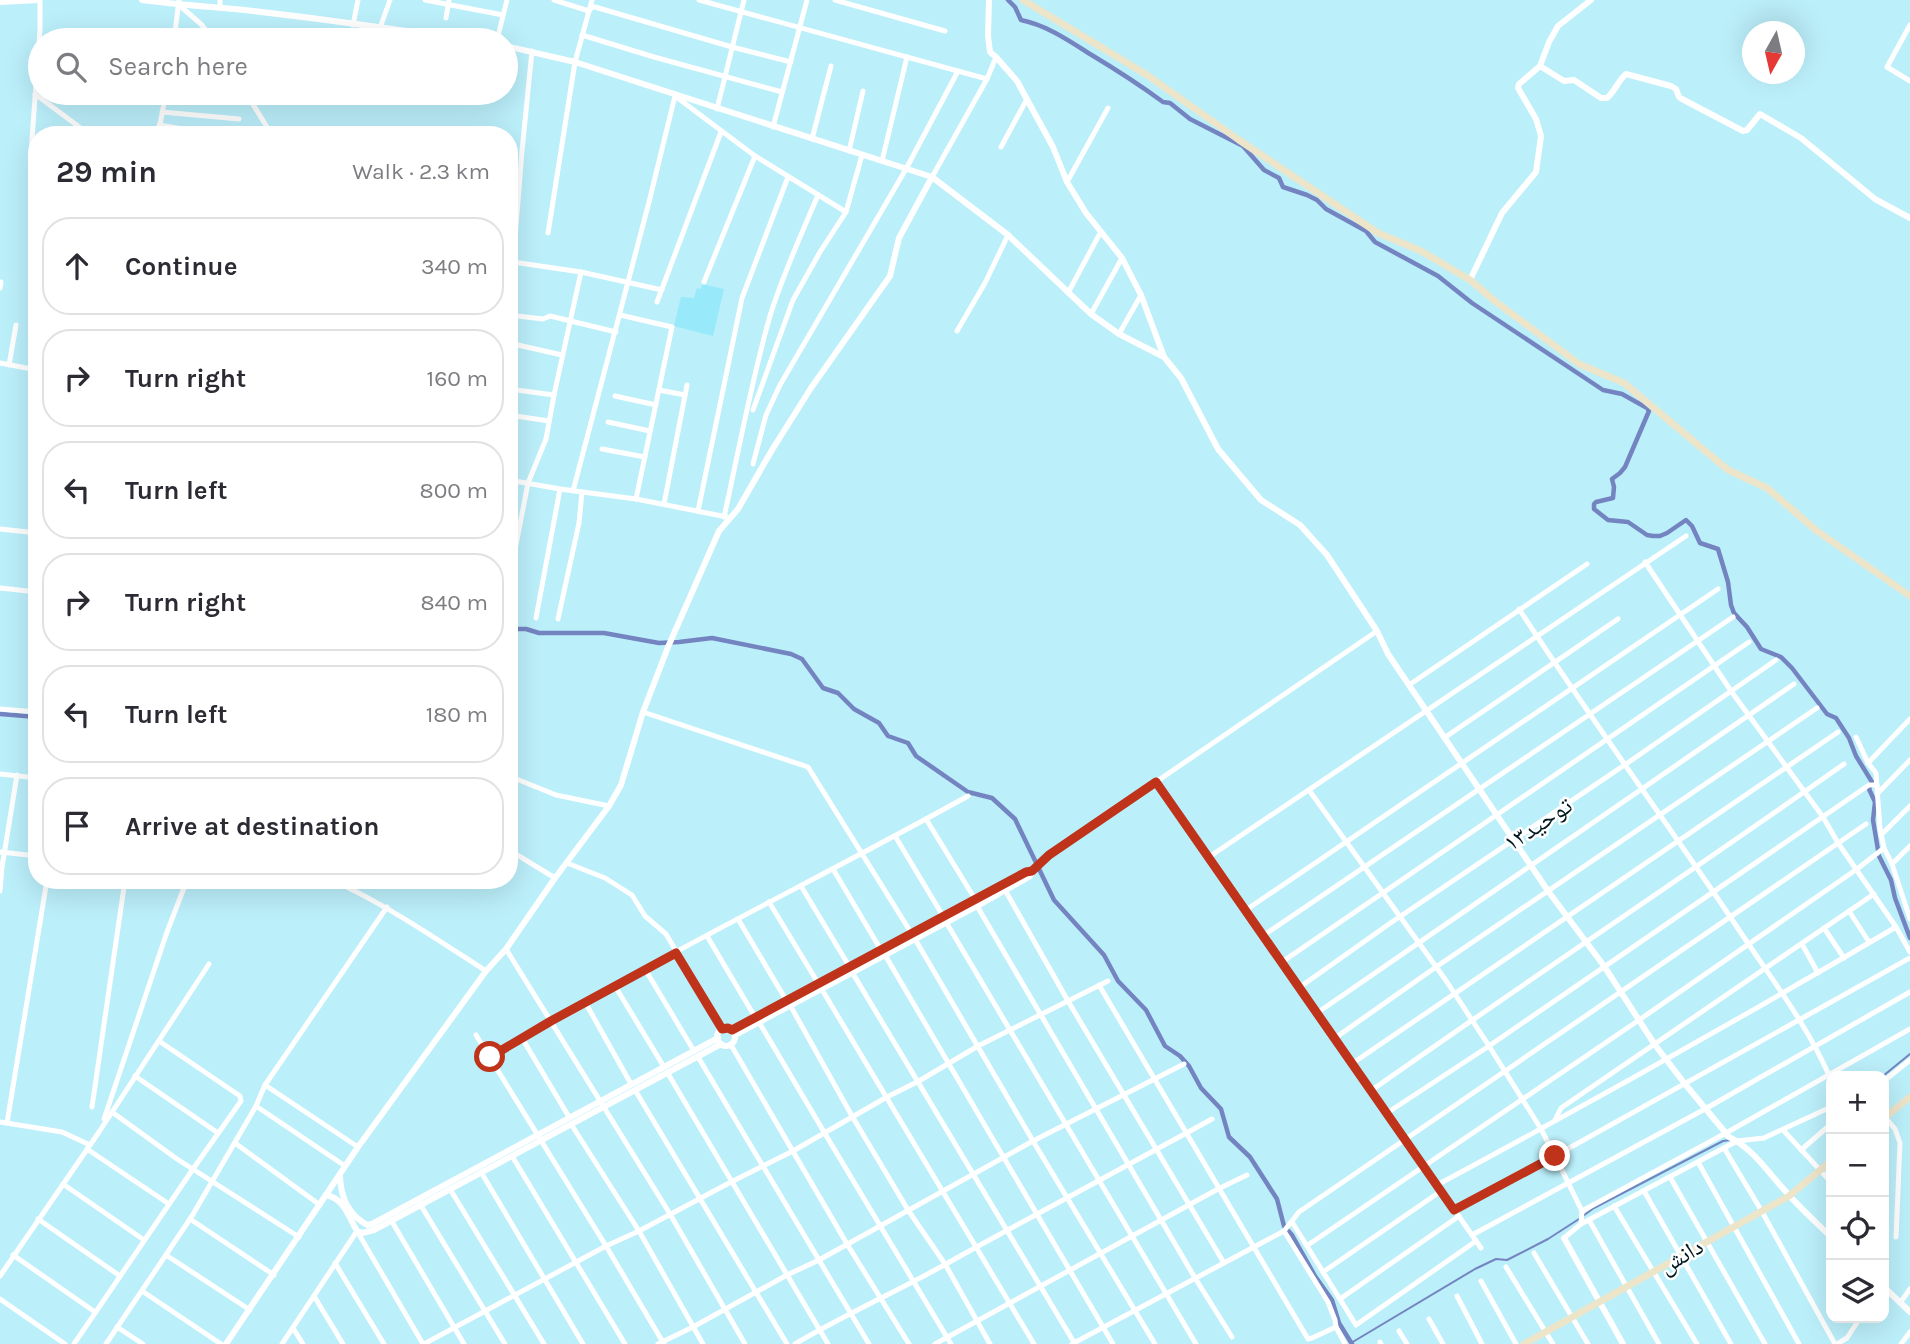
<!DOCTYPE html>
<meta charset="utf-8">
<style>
:root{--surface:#fff;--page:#f2f2f3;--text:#2b2b33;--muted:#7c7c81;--line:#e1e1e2}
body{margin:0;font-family:Karla,"Noto Naskh Arabic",sans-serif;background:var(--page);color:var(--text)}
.controls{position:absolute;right:21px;bottom:21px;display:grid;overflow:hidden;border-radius:14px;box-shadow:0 7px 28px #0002}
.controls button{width:63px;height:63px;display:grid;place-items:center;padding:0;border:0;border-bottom:2px solid var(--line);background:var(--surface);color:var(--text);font:35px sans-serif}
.compass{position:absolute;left:1742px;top:21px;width:63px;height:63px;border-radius:50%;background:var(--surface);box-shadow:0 7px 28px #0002;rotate:188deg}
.stop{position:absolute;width:21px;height:21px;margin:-16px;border:5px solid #bf331b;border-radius:50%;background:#fff}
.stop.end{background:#bf331b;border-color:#fff;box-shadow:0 2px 7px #0008}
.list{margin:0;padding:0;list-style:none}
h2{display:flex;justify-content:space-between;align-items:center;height:91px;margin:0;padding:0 28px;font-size:30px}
h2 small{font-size:23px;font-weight:400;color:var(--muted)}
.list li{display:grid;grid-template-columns:46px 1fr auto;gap:21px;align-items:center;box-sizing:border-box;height:98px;margin:0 14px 14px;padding:0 14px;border:2px solid var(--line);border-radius:28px}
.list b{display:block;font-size:26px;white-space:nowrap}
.list em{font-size:23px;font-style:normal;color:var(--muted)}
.icon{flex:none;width:38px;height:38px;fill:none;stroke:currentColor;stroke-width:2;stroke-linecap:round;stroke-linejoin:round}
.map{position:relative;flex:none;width:1910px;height:1344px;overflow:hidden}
.search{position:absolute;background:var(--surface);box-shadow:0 7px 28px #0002;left:28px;top:28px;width:490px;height:77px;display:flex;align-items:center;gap:18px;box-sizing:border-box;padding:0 24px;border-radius:38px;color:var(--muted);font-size:26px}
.panel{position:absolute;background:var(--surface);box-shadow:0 7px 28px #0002;left:28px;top:126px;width:490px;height:763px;border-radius:28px}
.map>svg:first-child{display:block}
.built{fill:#98e9fa}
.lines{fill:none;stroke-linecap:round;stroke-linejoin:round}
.stream{stroke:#7484c1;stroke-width:2}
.canal{stroke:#7484c1;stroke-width:4.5}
.minor{stroke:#fff;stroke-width:5}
.tertiary{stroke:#fff;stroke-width:6}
.secondary{stroke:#ede5ca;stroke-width:7}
.route{stroke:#bf331b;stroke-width:9}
.labels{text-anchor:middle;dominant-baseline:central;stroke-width:5;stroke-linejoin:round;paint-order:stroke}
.street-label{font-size:24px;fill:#00191f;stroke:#fff}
</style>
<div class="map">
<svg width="1910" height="1344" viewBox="0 0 1910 1344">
<rect width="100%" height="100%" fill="#bbeffa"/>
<polygon class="built" points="702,284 724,289 713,336 674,326 681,297 694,298 697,288 701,289"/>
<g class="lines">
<g class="stream">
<polyline points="1883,1076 1910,1054"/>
<polyline points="1583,1216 1594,1208 1723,1141 1730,1140"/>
<polyline points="1351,1343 1475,1269 1496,1259 1507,1260 1548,1239 1579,1219"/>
</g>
<g class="canal">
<path d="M1008,0l7,7 6,13c25,5 47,20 69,34 25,15 50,31 73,48l7,1 20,16 53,27 21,24 15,8 4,9 24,8 10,5 9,9 40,22 9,11 63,34 34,27 131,87 19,4 25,14 2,3 -24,56 -5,6 -8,6 2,8 -1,11 -17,4 -2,2v5l14,11 20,2 19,13 6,1h7l7,-3 19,-13 6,6 8,17 18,6 10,33 3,23 3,8 13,14 14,22 20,8 11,11 35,46 9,4 13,20 7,18 16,26 -3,7 6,13 -2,18 6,36 12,24 4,18 15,40"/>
<polyline points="509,629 526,629 539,633 604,633 659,643 679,642 712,638 791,654 802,659 823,688 838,693 854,709 879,723 888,736 908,743 916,756 968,792 992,798 1015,819 1054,900 1104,955 1118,981 1146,1010 1165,1046 1180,1056 1189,1066 1201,1088 1221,1109 1229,1137 1250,1157 1277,1199 1284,1226 1292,1235 1315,1276 1332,1300 1339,1323 1352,1344"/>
<polyline points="0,714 37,717"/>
</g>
<g class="minor">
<polyline points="425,0 503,15"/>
<polyline points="554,0 589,11 592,7 595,7 732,47 791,62"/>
<polyline points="699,0 987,79"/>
<polyline points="835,0 945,31"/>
<polyline points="179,5 202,25 212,40"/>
<polyline points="220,7 220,0"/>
<polyline points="446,18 449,0"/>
<polyline points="353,25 358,0"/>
<polyline points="1910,25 1887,67 1910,81"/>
<polyline points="380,28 390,0"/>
<polyline points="582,35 654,57 782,92"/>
<polyline points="174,40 179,0"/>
<polyline points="497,40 507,0"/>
<polyline points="246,93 272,135"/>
<polyline points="35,94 90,135"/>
<polyline points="717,109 744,0"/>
<polyline points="162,112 239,119"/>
<polyline points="159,125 220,135"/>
<polyline points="773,127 807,0"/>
<polyline points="158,135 166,93"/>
<polyline points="812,139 831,66"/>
<polyline points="1001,147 1027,99"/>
<polyline points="849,151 863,91"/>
<polyline points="37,159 31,153 40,29 40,0"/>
<polyline points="882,161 907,57"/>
<polyline points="932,177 987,79 996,57"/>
<polyline points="1067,182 1108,108"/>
<polyline points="548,233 575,62 592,0"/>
<polyline points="513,262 581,272 662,290"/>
<polyline points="704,282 755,156"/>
<polyline points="0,288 1,282"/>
<polyline points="1068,293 1099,235"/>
<polyline points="657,302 721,132"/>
<polyline points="509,314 522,151 532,51"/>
<polyline points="1091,314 1122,258"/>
<polyline points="509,315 543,319 550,316 616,332"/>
<polyline points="620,315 672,327 636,499"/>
<polyline points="957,331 985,283 1008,235"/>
<polyline points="1119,334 1141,295"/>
<polyline points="509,343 562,355"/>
<polyline points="0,363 37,370"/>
<polyline points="9,365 16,325"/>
<polyline points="34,370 37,350"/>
<polyline points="509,389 554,395"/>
<polyline points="659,390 685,395"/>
<polyline points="615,396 656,405"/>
<polyline points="753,410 793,300 820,252 846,212 862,155"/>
<polyline points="509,415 549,421"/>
<polyline points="608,422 650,431"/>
<polyline points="602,449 645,457"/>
<polyline points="753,464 766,415 780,385 906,169 958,71"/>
<polyline points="509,480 560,489 636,499 727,517"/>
<polyline points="573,491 649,202 675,96 755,156 846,212"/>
<polyline points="664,504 687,385"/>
<polyline points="698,511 742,298 788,177"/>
<path d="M724,517c15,-67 27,-135 46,-201 13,-42 31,-81 48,-121"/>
<polyline points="0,529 37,533"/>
<polyline points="1645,562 1731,691 1823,817 1838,843 1896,927 1910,952"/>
<polyline points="509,581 528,483 546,439 554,395 581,272"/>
<polyline points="0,588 37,592"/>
<path d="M1519,609c69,106 144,208 214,312 34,52 74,102 98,159"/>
<polyline points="536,618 560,489"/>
<polyline points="558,619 579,523 582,492"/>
<polyline points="1409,685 1587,564"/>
<polyline points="0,709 37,712"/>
<polyline points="643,712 808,767 915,939 1033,1141 1155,1344"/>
<polyline points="1856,737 1868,763 1876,773 1880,829 1884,848 1892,864 1910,919"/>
<polyline points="1444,738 1618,619"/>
<polyline points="1868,763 1910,719"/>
<polyline points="0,774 37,778"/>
<polyline points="509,776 556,795 609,806"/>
<polyline points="1156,782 1481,1248"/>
<polyline points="1309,790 1447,982 1489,1046 1541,1129 1555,1156 1582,1211 1581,1224"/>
<polyline points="1878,793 1910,760"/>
<polyline points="926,819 975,899"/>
<polyline points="1881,835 1910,806"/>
<polyline points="895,836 943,916"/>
<polyline points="509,850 555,878"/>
<polyline points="0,852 37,856"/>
<polyline points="1209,857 1686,536"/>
<polyline points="567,863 605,878 632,895 645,916 666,934 722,1029"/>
<polyline points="1892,864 1910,846"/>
<polyline points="1036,867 1049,855 1377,631"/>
<polyline points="833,869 881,950"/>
<polyline points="245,880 270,882 272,880"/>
<path d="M332,880c55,25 103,58 154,91"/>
<polyline points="801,886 849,966"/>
<polyline points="1005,890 1068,1001 1224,1263"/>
<polyline points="0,891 2,867 17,775"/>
<polyline points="769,902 818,983"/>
<polyline points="977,906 1195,1278 1232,1337"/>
<polyline points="1246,910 1718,589"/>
<polyline points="1849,911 1869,942"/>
<polyline points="738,919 786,1000"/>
<polyline points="946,922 1196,1344"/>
<polyline points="1824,928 1844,958"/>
<polyline points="1264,935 1733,617"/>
<polyline points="707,936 755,1017"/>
<polyline points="1802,944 1818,973"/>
<polyline points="506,949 670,1214 745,1344"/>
<polyline points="885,955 1113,1344"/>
<polyline points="1282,962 1749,642"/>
<polyline points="645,969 694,1051"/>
<polyline points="852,972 1075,1344"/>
<polyline points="1099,985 1308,1339 1312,1338 1336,1327"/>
<polyline points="615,986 664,1067"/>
<polyline points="1300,987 1389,924 1626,764 1776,660"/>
<polyline points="821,988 1034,1344"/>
<polyline points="585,1002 631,1084"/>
<polyline points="790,1005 852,1116 908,1210 945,1264 990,1344"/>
<polyline points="1317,1013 1794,684"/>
<polyline points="759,1022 824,1132 951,1344"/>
<polyline points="476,1035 606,1246 664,1344"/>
<polyline points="522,1038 569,1117"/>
<polyline points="1335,1038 1436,967 1817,708"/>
<polyline points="731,1045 847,1244 909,1344"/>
<path d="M490,1057c155,-94 319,-173 478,-261"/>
<polyline points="698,1057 869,1344"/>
<polyline points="1353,1063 1838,732"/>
<polyline points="667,1072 828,1344"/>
<polyline points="135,1076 218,1133"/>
<polyline points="1884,1081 1910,1060"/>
<polyline points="265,1085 358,1147"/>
<polyline points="635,1090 787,1344"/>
<path d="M1372,1090c156,-110 316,-216 472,-326"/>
<polyline points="256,1106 345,1166"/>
<polyline points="92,1107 125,880"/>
<polyline points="112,1112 177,1159 299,1237"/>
<polyline points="1387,1113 1489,1046 1869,785 1877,785"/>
<polyline points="1885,1117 1895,1129 1900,1143 1896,1237"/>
<polyline points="104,1119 167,932 187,880"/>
<polyline points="1555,1120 1561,1108 1874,894"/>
<polyline points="0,1122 62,1132 90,1145"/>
<polyline points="7,1123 47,880"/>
<polyline points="571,1124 639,1231 703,1344"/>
<polyline points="1783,1130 1831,1182"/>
<polyline points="235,1143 320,1205"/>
<polyline points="1724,1148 1761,1210 1835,1344"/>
<polyline points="87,1149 169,1204"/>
<polyline points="1801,1150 1831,1124"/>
<polyline points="512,1156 625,1344"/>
<polyline points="1698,1162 1799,1344"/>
<polyline points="481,1172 583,1344"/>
<polyline points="1670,1177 1765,1344"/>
<polyline points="63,1184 144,1240"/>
<path d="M1437,1185c155,-83 308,-169 459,-258"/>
<polyline points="450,1189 544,1344"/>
<polyline points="1644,1191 1731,1344"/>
<polyline points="420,1204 505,1344"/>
<polyline points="1614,1206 1697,1344"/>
<polyline points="1454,1210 1555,1156 1910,958"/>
<polyline points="1582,1211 1726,1133 1910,1029"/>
<polyline points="38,1219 120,1276"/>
<polyline points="190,1219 274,1275"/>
<polyline points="391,1220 464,1344"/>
<polyline points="1589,1220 1659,1344"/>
<polyline points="1292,1222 1356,1325 1476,1241"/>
<polyline points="1284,1231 1328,1302 1335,1320 1336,1327 1345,1344"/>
<polyline points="1472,1235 1705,1109 1910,992"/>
<polyline points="1564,1238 1581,1224 1737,1141 1764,1138 1831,1107"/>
<polyline points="1308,1245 1639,1020 1857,869 1884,848"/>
<polyline points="1534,1253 1588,1344"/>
<polyline points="13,1255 95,1312"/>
<polyline points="166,1255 250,1310"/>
<polyline points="335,1263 384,1344"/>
<polyline points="1506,1267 1553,1344"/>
<polyline points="1323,1272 1441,1191"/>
<polyline points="0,1276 99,1132 209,964"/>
<polyline points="1481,1281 1516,1344"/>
<polyline points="142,1291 221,1344"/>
<polyline points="314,1296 343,1344"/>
<polyline points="1457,1296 1482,1344"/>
<polyline points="0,1299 65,1344"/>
<polyline points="1340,1299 1459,1216"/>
<polyline points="1900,1303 1910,1289"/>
<polyline points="1429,1319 1443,1344"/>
<polyline points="117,1327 143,1344"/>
<polyline points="293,1328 303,1344"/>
<polyline points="1399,1331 1407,1344"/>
<polyline points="1380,1342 1381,1344"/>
<polyline points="74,1344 193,1169 241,1101 240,1096 159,1041"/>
<polyline points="106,1344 192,1216 256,1106 265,1085 387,907"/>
<polyline points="282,1344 357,1231 423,1344"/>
<polyline points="424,1344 606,1246 639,1231 731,1182 793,1151 887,1097 919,1081 978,1046 1108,981"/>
<polyline points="658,1344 693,1327 787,1275 819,1260 1033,1141 1184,1064"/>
<path d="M795,1344c49,-29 101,-52 151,-80 88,-49 177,-96 266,-145"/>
<polyline points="935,1344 1218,1189 1247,1175"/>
<polyline points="1072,1344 1284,1231 1299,1212 1866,824"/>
<polyline points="1837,1344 1847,1338 1860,1318"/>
<polyline points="1901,1344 1910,1332"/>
</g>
<g class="tertiary">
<path d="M142,0c37,5 74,7 111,11 73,8 145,19 217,29"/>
<polyline points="989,0 988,36 990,52 996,57 1017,81 1053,147 1067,182 1086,213 1122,258 1141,295 1164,357"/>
<polyline points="0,2 38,0"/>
<path d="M506,46l69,16 357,115 76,58 83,79 28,20 45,23 17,21 37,71 43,51 39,25 27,30 50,76 11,23 160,237 56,75 51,79 30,39 44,53c25,12 40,37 59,57 13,15 29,29 43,43"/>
<path d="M1540,66l24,15 10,-1 27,18h6c8,-7 11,-17 19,-24l45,12 5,3 3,8 3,2 61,32 4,-1 13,-16 41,24 74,61 35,19"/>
<polyline points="1470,280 1502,213 1536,172 1541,136 1536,119 1518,88 1519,84 1540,66 1549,42 1558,26 1591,0"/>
<circle cx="726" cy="1037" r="9"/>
<polyline points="732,1030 1026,872 1032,871"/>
<polyline points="735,1035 977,906 1029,877 1036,867"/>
<path d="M340,1177c1,21 8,37 27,48l5,-1 346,-186"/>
<path d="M327,1195c18,5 21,21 30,36l5,2 12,-3 347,-186"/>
<polyline points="1564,1238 1623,1344"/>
<polyline points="1884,1287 1910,1312"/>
<polyline points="226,1344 358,1147 486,971 506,949 555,878 609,806 621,785 643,712 668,647 719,531 738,509 772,450 811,388 890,276 899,238 932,177"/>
</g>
<g class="secondary">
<polyline points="1023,0 1147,75 1239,140 1378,233 1421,251 1470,280 1496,302 1579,364 1624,383 1728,470 1767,488 1817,531 1910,596"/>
<polyline points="1884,1118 1910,1097"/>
<polyline points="1524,1344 1789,1196 1831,1161"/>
</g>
</g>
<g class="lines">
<polyline class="route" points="490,1057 551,1021 676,953 722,1029 728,1028 732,1030 1026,872 1032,871 1049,855 1156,782 1454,1210 1555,1156"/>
</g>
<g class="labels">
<g class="street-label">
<text transform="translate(1538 824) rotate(-34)">توحید۱۳</text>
<text transform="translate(1681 1256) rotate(-31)">دانش</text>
</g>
</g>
</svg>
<div class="controls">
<button>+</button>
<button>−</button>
<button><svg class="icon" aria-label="locate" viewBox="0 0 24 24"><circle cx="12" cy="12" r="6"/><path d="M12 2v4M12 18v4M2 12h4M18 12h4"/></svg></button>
<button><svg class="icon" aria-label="layers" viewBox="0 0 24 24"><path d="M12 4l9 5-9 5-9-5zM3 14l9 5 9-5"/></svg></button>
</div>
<svg class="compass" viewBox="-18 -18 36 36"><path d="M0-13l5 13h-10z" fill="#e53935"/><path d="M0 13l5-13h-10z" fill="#7c7c81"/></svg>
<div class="stop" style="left:490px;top:1057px"></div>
<div class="stop end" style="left:1555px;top:1156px"></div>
<div class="search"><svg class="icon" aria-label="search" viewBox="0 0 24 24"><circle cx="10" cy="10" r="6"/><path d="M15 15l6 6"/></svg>Search here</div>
<section class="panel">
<h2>29 min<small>Walk · 2.3 km</small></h2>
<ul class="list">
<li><svg class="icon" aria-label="ahead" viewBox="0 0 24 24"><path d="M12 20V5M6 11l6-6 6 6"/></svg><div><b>Continue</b></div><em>340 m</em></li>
<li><svg class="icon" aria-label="right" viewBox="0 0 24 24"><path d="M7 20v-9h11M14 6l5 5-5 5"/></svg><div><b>Turn right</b></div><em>160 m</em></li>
<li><svg class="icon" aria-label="left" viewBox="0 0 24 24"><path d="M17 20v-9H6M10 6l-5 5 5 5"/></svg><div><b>Turn left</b></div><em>800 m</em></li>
<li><svg class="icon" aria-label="right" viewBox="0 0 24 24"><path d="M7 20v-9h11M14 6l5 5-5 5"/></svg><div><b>Turn right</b></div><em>840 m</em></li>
<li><svg class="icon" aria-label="left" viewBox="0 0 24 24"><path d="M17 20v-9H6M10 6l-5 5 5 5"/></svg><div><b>Turn left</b></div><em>180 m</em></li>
<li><svg class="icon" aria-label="arrive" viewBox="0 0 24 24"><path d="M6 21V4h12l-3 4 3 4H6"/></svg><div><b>Arrive at destination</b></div></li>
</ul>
</section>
</div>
